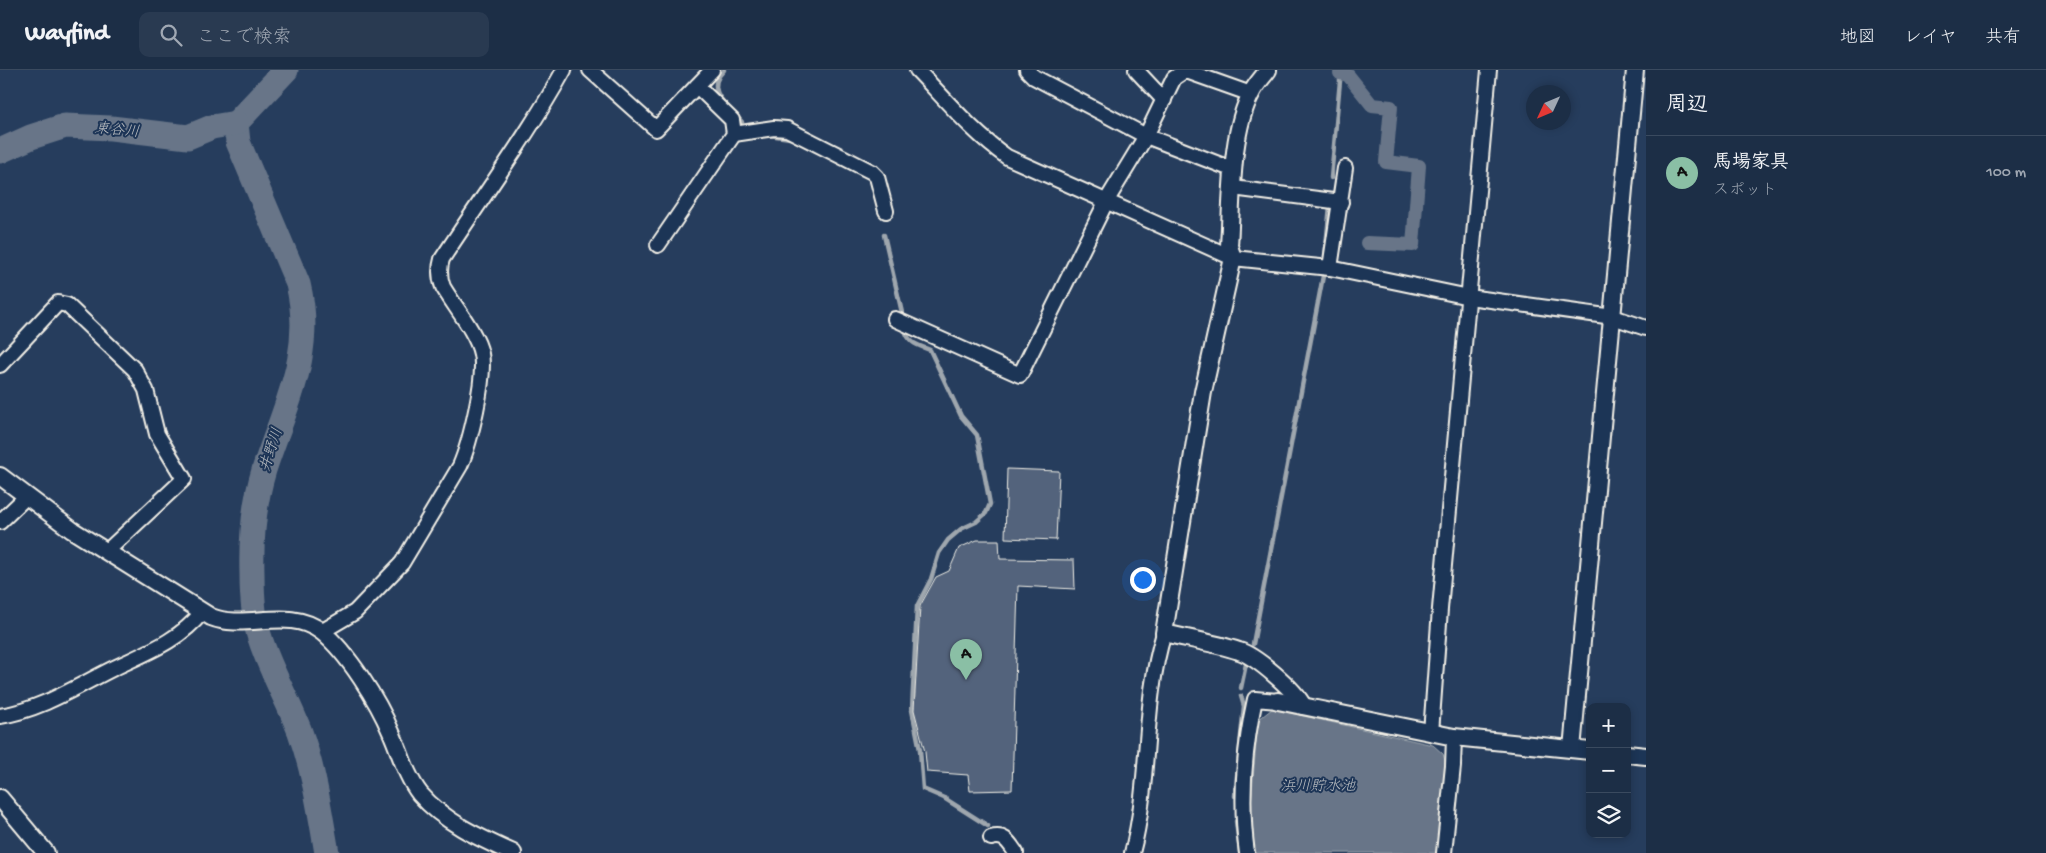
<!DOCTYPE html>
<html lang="ja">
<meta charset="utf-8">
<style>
:root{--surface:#1c2e46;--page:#293a51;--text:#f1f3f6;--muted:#a0a8b3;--line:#3a4a5f;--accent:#8abfa5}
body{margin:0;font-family:"Gochi Hand","Klee One",sans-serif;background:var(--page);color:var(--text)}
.controls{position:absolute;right:15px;bottom:15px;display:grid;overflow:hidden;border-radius:10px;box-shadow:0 2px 8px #0003}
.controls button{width:45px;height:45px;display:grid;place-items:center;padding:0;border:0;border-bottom:1px solid var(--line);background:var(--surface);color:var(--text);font:25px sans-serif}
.compass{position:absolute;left:1526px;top:15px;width:45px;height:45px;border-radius:50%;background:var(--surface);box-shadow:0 2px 8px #0003;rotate:226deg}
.you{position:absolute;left:1142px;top:509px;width:18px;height:18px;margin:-12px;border:4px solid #fff;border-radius:50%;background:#1a73e8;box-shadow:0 0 0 8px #1a73e833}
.badge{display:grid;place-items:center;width:32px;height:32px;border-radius:50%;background:var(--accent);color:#111;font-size:16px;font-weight:700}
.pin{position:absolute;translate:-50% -41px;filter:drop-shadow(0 1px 2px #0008)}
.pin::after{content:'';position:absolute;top:26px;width:18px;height:15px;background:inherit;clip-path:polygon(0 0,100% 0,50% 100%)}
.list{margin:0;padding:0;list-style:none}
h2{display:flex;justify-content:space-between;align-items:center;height:65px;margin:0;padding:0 20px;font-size:21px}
h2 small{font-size:16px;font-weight:400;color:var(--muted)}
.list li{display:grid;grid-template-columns:32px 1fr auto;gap:15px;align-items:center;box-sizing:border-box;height:75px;padding:0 20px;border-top:1px solid var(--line)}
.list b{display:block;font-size:19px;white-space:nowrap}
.list p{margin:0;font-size:16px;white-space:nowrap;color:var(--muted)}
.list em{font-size:16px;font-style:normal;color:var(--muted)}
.icon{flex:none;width:28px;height:28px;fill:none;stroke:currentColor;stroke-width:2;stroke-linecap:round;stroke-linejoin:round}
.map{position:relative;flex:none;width:1646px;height:783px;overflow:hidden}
header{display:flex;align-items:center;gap:30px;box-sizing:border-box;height:70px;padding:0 25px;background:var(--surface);border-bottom:1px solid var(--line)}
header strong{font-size:24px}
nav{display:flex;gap:28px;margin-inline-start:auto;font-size:18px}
.search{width:350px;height:45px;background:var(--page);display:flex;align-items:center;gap:12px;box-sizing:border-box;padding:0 18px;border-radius:10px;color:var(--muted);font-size:19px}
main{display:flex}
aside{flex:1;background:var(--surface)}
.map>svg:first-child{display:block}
.water{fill:#677588;stroke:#9fa7ae}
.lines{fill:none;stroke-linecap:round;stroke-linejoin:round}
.stream{stroke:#9fa7ae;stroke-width:4.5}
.canal{stroke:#677588;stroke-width:14}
.river{stroke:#677588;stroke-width:25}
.building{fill:#52647b;stroke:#f4f1e8}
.minor-casing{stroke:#f4f1e8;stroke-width:18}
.tertiary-casing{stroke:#f4f1e8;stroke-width:20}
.minor{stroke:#1d3557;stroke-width:14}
.tertiary{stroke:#1d3557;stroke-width:16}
.labels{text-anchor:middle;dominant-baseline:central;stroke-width:4;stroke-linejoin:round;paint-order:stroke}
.water-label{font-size:15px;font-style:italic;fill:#bcbfc2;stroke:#1d3557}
</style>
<header>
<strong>Wayfind</strong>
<div class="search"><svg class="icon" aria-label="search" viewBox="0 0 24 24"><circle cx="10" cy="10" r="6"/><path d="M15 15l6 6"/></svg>ここで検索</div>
<nav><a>地図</a><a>レイヤ</a><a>共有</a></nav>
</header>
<main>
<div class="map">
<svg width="1646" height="783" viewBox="0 0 1646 783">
<rect width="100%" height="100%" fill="#263d5d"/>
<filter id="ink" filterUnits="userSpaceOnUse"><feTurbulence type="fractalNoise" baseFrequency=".02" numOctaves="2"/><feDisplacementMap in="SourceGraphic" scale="10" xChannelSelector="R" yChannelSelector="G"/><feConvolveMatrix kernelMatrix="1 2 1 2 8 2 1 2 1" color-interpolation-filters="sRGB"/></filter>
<g filter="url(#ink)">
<polygon class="water" points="1272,639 1433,675 1443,684 1447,698 1437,783 1254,783 1250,746 1258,650"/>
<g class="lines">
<g class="stream">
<path d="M724,0c-21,20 4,36 18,52"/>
<polyline points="769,65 790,68"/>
<polyline points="1331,108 1341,0"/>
<polyline points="884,165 903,247"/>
<polyline points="1325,186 1330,136"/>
<path d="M905,260c4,14 13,15 25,20l31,66 16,19 13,69 -4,9 -10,9 -15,7 -13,11 -9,13 -8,26 -14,27 -5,104 8,40 3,39 21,9 44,28"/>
<polyline points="1253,574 1323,206"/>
<polyline points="1241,618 1246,594"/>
<polyline points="1235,726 1244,636 1241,626"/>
<polyline points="1236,751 1240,783"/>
</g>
<polyline class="canal" points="1340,3 1348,5 1372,35 1391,37 1386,92 1419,96 1413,175 1367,173"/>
<g class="river">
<path d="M236,53l2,19 60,142c17,69 -13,121 -34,186 -10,33 -13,70 -12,104 0,21 1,44 8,64 10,32 28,62 40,94 14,39 20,80 27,121"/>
<polyline points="236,53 286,0"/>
<polyline points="0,81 31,67 65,56 111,58 188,67 212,57 236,53"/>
</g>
</g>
<g class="building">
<polygon points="1007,399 1059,401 1056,470 1005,468"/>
<polygon points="977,470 999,470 1000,489 1074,490 1075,519 1018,516 1012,720 970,721 968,705 927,702 925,682 914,640 920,536 936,507 949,501 959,478"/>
</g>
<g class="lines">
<defs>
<g id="minor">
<polyline points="590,0 656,59 712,0"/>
<path d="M917,0c29,30 56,63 90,87l226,101 97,10 139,29 144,20 33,11"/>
<polyline points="1027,0 1034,7 1146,66 1234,100"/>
<polyline points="1136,0 1164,30"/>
<polyline points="734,64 774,58 787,59 872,102 877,107 886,141"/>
<polyline points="1233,118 1341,132"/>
<polyline points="658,175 734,64 732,50 697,16"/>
<polyline points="1330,198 1345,98"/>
<polyline points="895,249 1020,305 1107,130 1146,66 1174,8 1183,2 1189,2 1251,24"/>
<polyline points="0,295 58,233 67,235 135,300 146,320 157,364 184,409 106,482"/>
<polyline points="0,452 26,427"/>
<path d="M321,562l34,-20 47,-49 58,-97c10,-23 26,-89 21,-112 -4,-21 -27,-48 -38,-67 -4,-10 -4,-18 -1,-28 41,-63 86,-124 122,-189"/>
<path d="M0,646c40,-6 76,-29 112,-47 31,-15 68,-28 90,-57"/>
<polyline points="1431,663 1440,539 1489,0"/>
<path d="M991,768c14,-4 18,5 25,15"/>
<path d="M1132,783c19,-72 10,-149 32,-220"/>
<path d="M1247,783c-7,-50 -3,-104 8,-154l23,2"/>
<polyline points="1444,783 1453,696 1454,667"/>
</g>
<g id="tertiary">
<path d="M1268,0c-5,7 -12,14 -16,22 -22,39 -20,109 -23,154l4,12 -30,134 -39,241c25,6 51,10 75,18 17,5 56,39 64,55"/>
<path d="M0,406l72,54 139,87c35,14 78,-11 111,15 26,21 56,69 69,100 9,20 15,44 29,62 24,28 60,44 93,59"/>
<polyline points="1278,631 1454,667 1590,681"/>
<polyline points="1572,679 1635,0"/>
<polyline points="1627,684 1646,686"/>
<polyline points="0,728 46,783"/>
</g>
</defs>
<use href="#minor" class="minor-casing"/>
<use href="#tertiary" class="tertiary-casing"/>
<use href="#minor" class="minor"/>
<use href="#tertiary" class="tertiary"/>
</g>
</g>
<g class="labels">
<g class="water-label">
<text transform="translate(117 61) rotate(5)">東谷川</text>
<text transform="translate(272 380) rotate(-72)">井野川</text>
<text x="1318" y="717">浜川貯水池</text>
</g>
</g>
</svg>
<div class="controls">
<button>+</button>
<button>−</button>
<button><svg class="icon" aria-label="layers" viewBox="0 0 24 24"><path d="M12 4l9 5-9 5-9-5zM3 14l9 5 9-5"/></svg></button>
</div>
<svg class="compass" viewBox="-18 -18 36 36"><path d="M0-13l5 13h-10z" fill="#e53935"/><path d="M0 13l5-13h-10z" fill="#a0a8b3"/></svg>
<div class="you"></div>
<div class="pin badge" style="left:966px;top:610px">A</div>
</div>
<aside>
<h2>周辺<small></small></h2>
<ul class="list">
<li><span class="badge">A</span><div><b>馬場家具</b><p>スポット</p></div><em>100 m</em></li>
</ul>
</aside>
</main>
